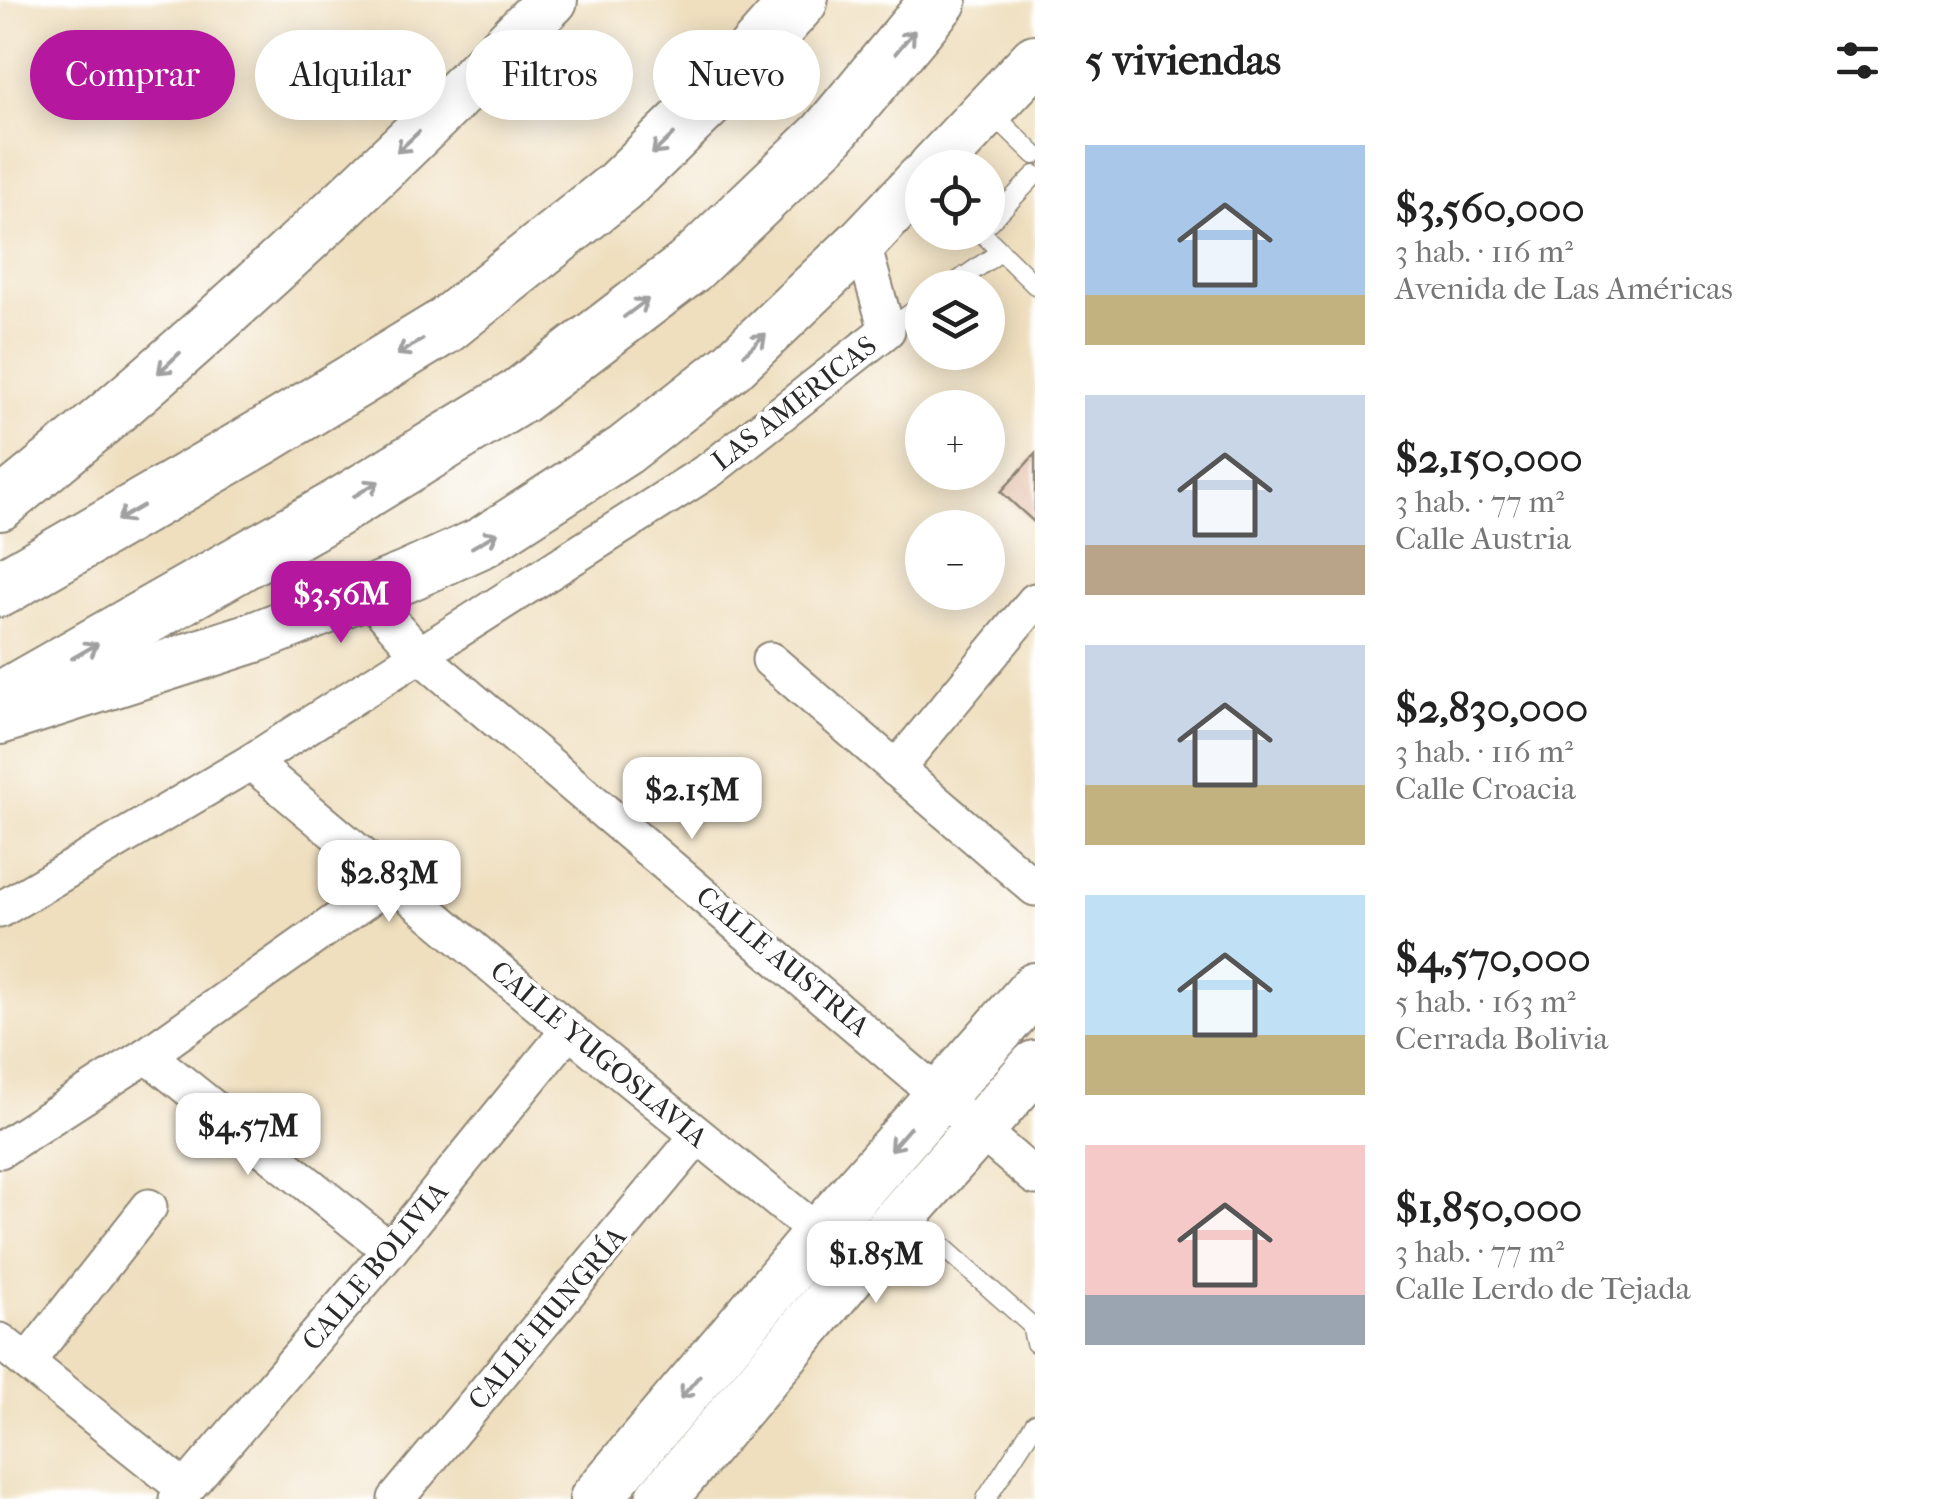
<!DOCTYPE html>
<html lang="es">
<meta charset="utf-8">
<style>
:root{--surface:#fff;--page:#f2f2f2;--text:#222;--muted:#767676;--accent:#b5179e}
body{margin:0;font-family:"IM FELL French Canon",serif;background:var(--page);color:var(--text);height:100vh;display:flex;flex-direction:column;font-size:38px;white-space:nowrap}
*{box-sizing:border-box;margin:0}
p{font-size:32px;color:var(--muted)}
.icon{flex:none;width:55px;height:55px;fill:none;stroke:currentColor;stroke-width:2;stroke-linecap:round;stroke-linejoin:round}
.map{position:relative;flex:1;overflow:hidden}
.drawer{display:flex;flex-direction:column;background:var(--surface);width:900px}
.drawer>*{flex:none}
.guide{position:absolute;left:30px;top:30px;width:855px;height:90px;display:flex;gap:20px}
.tools{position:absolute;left:905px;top:150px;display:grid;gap:20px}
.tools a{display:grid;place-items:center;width:100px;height:100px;border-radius:50%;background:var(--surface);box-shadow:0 5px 25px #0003;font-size:50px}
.price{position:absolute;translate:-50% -85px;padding:0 22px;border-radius:20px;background:#fff;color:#222;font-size:32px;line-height:65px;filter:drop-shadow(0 2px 5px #0008)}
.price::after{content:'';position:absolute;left:50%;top:60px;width:30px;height:22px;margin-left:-15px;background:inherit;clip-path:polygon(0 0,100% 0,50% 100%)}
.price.current{background:var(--accent);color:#fff}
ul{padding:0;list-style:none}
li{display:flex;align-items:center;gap:30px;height:250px;padding:0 50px}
li span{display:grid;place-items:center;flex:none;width:280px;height:200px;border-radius:0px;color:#555}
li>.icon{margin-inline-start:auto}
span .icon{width:120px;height:120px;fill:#fffc;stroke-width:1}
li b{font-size:42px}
h2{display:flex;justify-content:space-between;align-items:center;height:120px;padding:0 50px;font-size:42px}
.chip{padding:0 35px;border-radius:45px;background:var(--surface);box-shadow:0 5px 25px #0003;font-size:35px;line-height:90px}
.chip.current{background:var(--accent);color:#fff}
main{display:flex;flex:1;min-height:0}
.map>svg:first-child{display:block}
</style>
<main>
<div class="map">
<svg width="1035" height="1499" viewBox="0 0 1035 1499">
<rect width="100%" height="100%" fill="#fff"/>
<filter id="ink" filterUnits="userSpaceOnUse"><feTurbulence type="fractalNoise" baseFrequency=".01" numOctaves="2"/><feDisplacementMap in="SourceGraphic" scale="20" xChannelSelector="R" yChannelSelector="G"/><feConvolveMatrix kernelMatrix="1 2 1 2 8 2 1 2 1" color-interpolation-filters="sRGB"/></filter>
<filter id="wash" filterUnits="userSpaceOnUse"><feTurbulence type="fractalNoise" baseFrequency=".0048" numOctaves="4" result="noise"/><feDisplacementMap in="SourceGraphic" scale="40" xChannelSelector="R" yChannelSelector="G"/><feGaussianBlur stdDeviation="2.25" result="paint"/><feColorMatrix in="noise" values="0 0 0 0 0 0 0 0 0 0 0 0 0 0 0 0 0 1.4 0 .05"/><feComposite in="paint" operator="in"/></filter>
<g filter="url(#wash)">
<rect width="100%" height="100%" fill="#efdfbf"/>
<g id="blocks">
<path fill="#d9a98b" d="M1035 454V523L1001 492Z"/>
</g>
</g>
<g filter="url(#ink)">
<use href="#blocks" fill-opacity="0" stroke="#8d8575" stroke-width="2.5"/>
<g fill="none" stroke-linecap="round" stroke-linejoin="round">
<g stroke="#8d8575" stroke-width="21">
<g id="lane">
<path d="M989 110 1035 155"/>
<path d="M988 224 1035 175"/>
<path d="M981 232 1035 285"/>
<path d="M948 288 1000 252"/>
<path d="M887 330 922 305"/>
<path d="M907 1215 1031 1325 1035 1343"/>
<path d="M986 1499 1035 1423"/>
</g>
</g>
<g stroke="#8d8575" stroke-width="39">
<g id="street">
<path d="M366 593 421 656 1035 1177"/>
<path d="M770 660 1035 888"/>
<path d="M251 762 569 1030 834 1246"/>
<path d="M896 769 1035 601"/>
<path d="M0 910 251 762 711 469 887 330 862 242"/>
<path d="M147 1055 390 1250"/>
<path d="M0 1150 147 1055 393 881"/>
<path d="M0 1341 185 1489"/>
<path d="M27 1362 149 1207"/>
<path d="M177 1499 390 1250 569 1030"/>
<path d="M396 1499 698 1136"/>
</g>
</g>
<g stroke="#8d8575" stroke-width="54">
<g id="secondary">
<path d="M933 168 1035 60"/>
<path d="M0 505C194 349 377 177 552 0"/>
<path d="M0 719 258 636 406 577 483 542 625 450 732 366 862 242 922 179"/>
<path d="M595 1499 818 1235 1035 988"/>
<path d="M661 1499 859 1264 1035 1066"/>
</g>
</g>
<g stroke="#8d8575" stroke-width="59">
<g id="highway">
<path d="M0 589 264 436 445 326 619 187 733 76 800 0"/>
<path d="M0 700 332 511 520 396 689 267 825 137 939 0"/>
</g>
</g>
<use href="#lane" stroke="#fff" stroke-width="18"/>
<use href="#street" stroke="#fff" stroke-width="35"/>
<use href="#secondary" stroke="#fff" stroke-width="50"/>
<use href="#highway" stroke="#fff" stroke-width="55"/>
</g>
<defs><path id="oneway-shaft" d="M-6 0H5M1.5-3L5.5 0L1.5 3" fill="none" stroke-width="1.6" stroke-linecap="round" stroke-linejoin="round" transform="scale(2.5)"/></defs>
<g stroke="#a0a0a0">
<use href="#oneway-shaft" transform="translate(905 42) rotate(-50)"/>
<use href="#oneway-shaft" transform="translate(408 142) rotate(137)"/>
<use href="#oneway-shaft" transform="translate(663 144) rotate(136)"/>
<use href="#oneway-shaft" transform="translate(636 308) rotate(-37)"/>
<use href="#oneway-shaft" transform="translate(755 344) rotate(-44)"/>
<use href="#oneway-shaft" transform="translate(410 347) rotate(149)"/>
<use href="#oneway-shaft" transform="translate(169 363) rotate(137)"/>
<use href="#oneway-shaft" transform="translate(366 489) rotate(-31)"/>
<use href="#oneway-shaft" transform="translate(130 513) rotate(150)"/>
<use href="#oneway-shaft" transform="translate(485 540) rotate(-30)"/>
<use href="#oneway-shaft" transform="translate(85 651) rotate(-30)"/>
<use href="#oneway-shaft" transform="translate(900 1139) rotate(131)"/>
<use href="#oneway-shaft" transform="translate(690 1387) rotate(130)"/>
</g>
</g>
<g text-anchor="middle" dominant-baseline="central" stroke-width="8" stroke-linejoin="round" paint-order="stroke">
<g font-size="28" fill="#2b2b2b" stroke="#fff">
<text transform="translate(794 403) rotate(-38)">LAS AMERICAS</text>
<text transform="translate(783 961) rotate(40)">CALLE AUSTRIA</text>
<text transform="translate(599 1054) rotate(40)">CALLE YUGOSLAVIA</text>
<text transform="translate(375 1266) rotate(-50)">CALLE BOLIVIA</text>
<text transform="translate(547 1318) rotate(-50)">CALLE HUNGRÍA</text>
</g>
</g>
</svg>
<div class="tools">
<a><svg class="icon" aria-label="locate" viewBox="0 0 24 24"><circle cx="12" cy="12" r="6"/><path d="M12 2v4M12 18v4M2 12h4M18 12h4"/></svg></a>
<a><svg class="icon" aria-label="layers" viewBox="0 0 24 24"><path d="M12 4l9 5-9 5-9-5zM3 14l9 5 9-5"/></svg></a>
<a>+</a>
<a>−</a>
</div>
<b class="price current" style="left:341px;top:646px">$3.56M</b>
<b class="price" style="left:692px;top:842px">$2.15M</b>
<b class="price" style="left:389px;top:925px">$2.83M</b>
<b class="price" style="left:248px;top:1178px">$4.57M</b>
<b class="price" style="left:876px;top:1306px">$1.85M</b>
<div class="guide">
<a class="chip current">Comprar</a>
<a class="chip">Alquilar</a>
<a class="chip">Filtros</a>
<a class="chip">Nuevo</a>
</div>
</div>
<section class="drawer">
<h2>5 viviendas<svg class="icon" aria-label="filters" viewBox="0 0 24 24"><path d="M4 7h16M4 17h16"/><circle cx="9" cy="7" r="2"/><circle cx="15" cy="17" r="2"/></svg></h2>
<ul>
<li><span style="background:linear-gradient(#a9c7e8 75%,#c2b280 0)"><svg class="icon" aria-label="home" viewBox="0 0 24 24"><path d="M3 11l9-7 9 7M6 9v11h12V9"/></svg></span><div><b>$3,560,000</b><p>3 hab. · 116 m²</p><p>Avenida de Las Américas</p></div></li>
<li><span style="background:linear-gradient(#c9d6e8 75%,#b9a48a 0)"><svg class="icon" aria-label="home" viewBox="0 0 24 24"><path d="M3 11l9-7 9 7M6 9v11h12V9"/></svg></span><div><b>$2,150,000</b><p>3 hab. · 77 m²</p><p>Calle Austria</p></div></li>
<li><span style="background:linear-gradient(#c9d6e8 70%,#c2b280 0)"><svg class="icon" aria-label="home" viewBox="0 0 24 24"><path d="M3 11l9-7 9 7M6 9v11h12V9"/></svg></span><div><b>$2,830,000</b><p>3 hab. · 116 m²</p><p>Calle Croacia</p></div></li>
<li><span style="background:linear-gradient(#bfe0f5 70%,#c2b280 0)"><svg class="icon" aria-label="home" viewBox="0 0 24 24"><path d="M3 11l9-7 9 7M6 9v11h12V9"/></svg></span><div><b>$4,570,000</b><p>5 hab. · 163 m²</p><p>Cerrada Bolivia</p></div></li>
<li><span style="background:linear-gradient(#f6c9c9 75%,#9aa5b1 0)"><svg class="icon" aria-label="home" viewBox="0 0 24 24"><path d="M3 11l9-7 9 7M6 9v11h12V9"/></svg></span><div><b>$1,850,000</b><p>3 hab. · 77 m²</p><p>Calle Lerdo de Tejada</p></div></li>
</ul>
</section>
</main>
